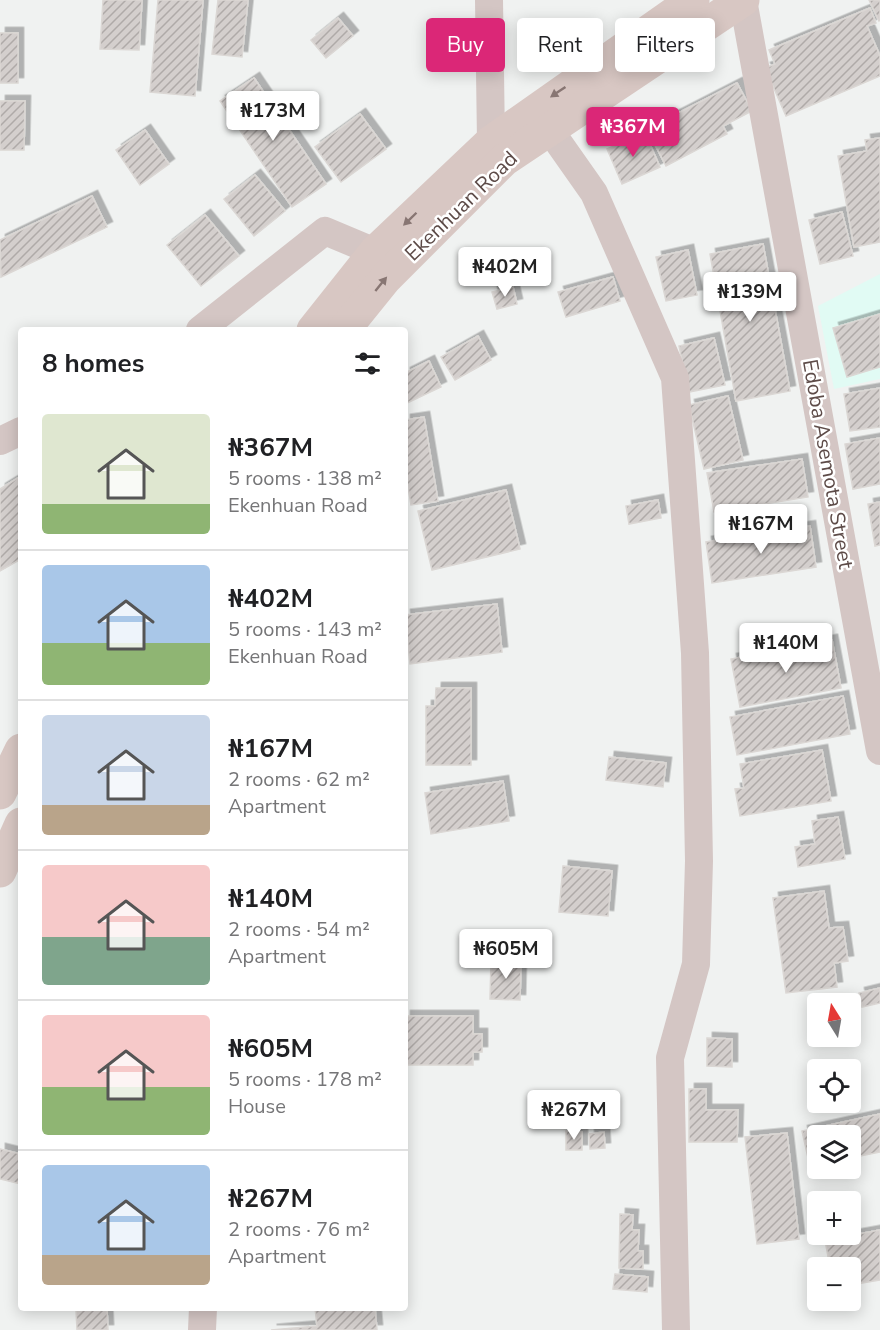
<!DOCTYPE html>
<meta charset="utf-8">
<style>
:root{--surface:#fff;--page:#f6f6f6;--text:#202124;--muted:#757577;--line:#e0e0e0;--accent:#db2777}
body{margin:0;font-family:"Nunito Sans",sans-serif;background:var(--page);color:var(--text);height:100vh;display:flex;flex-direction:column;font-size:22px;white-space:nowrap}
*{box-sizing:border-box;margin:0}
p{font-size:20px;color:var(--muted)}
.icon{flex:none;width:33px;height:33px;fill:none;stroke:currentColor;stroke-width:2;stroke-linecap:round;stroke-linejoin:round}
.map{position:relative;flex:1;overflow:hidden}
.details{position:absolute;left:18px;top:327px;width:390px;height:984px;display:flex;flex-direction:column;background:var(--surface);border-radius:6px;box-shadow:0 3px 15px #0003}
.details>*{flex:none}
.top-card{position:absolute;left:426px;top:18px;width:363px;height:54px;display:flex;gap:12px}
.needle{width:39px;rotate:349deg}
.buttons{position:absolute;left:807px;top:993px;display:grid;gap:12px}
.buttons a{display:grid;place-items:center;width:54px;height:54px;border-radius:6px;background:var(--surface);box-shadow:0 3px 15px #0003;font-size:30px}
.price{position:absolute;translate:-50% -51px;padding:0 14px;border-radius:6px;background:#fff;color:#222;font-size:20px;line-height:39px;filter:drop-shadow(0 2px 3px #0008)}
.price::after{content:'';position:absolute;left:50%;top:36px;width:18px;height:14px;margin-left:-9px;background:inherit;clip-path:polygon(0 0,100% 0,50% 100%)}
.price.current{background:var(--accent);color:#fff}
ul{padding:0;list-style:none}
li{display:flex;align-items:center;gap:18px;height:150px;padding:0 24px}
li+li{border-top:2px solid var(--line)}
li span{display:grid;place-items:center;flex:none;width:168px;height:120px;border-radius:6px;color:#555}
li>.icon{margin-inline-start:auto}
span .icon{width:72px;height:72px;fill:#fffc;stroke-width:1}
li b{font-size:26px}
h2{display:flex;justify-content:space-between;align-items:center;height:72px;padding:0 24px;font-size:26px}
.tag{padding:0 21px;border-radius:6px;background:var(--surface);box-shadow:0 3px 15px #0003;font-size:21px;line-height:54px}
.tag.current{background:var(--accent);color:#fff}
.map>svg:first-child{display:block}
</style>
<div class="map">
<svg width="880" height="1330" viewBox="0 0 880 1330">
<defs>
<pattern id="building-hatch" width="6" height="6" patternUnits="userSpaceOnUse" patternTransform="scale(1.5)"><rect width="6" height="6" fill="#d4cfcd"/><path d="M-1 1l2-2M0 6l6-6M5 7l2-2" fill="none" stroke="#afaaa8"/></pattern>
<filter id="shadow"><feDropShadow dx="5.5" dy="-5.5" stdDeviation="0" flood-color="#0004"/></filter>
</defs>
<rect width="100%" height="100%" fill="#f0f2f1"/>
<path fill="#e1fbf4" d="M880 274V379L834 389 818 306Z"/>
<g fill="url(#building-hatch)" stroke="#dbd7d4" stroke-width="1.5" filter="url(#shadow)">
<path d="M103 0H142L139 50 100 49Z"/>
<path d="M158 0H203L195 96 150 92Z"/>
<path d="M218 0H248L242 57 212 54Z"/>
<path d="M869 0H880V20L879 21Z"/>
<path d="M870 8 876 23 867 26 880 56V76L786 116 765 68 775 64 769 50Z"/>
<path d="M338 18 353 36 326 58 311 40Z"/>
<rect x="0" y="33" width="18" height="50"/>
<path d="M254 78 326 184 292 207 220 101Z"/>
<path d="M737 83 752 111 723 126 727 134 666 166 647 129Z"/>
<path d="M0 101H25L24 150H0Z"/>
<path d="M360 114 386 149 341 182 315 147Z"/>
<path d="M145 130 169 164 140 185 116 150Z"/>
<path d="M645 133 660 167 622 184 607 149Z"/>
<path d="M880 138V242L854 247 838 156 867 151 865 140Z"/>
<path d="M255 175 285 211 254 236 224 199Z"/>
<path d="M92 196 107 227 1 277 0 240Z"/>
<path d="M842 212 853 256 820 264 809 220Z"/>
<path d="M205 215 239 256 201 286 167 245Z"/>
<path d="M763 244 790 391 736 401 710 254Z"/>
<path d="M688 250 697 295 666 301 656 257Z"/>
<path d="M613 277 620 301 566 317 558 292Z"/>
<path d="M513 287 517 304 497 309 492 292Z"/>
<path d="M880 314V367L847 377 833 328Z"/>
<path d="M478 336 491 360 455 380 441 357Z"/>
<path d="M714 338 725 385 689 392 679 346Z"/>
<path d="M429 361 441 387 405 404V373Z"/>
<path d="M880 388V427L850 431 844 394Z"/>
<path d="M728 396 743 460 704 469 689 405Z"/>
<path d="M424 417 438 501 411 505 405 469V420Z"/>
<path d="M880 438V484L853 489 845 444Z"/>
<path d="M802 459 808 497 714 512 707 473Z"/>
<path d="M21 476V559L0 571V489Z"/>
<path d="M506 490 520 549 432 570 418 511Z"/>
<path d="M658 500 661 518 629 524 626 506Z"/>
<path d="M880 502V545L875 546 868 504Z"/>
<path d="M810 526 816 567 712 583 706 542Z"/>
<path d="M497 604 502 652 410 664 405 615Z"/>
<path d="M832 640 841 688 740 707 731 659Z"/>
<path d="M436 688H471V765H426V706H435Z"/>
<path d="M843 696 850 734 737 755 730 717Z"/>
<path d="M822 750 831 801 740 816 735 789 744 788 740 764Z"/>
<path d="M609 757 666 763 663 787 606 780Z"/>
<path d="M503 781 509 821 431 834 425 793Z"/>
<path d="M838 817 845 859 798 867 795 847 815 844 812 821Z"/>
<path d="M563 866 612 871 608 916 559 912Z"/>
<path d="M824 891 829 928 843 927 848 961 834 963 837 987 786 993 773 898Z"/>
<path d="M491 960 521 961 520 1000 490 999Z"/>
<path d="M880 988V1003L862 1007 859 993Z"/>
<path d="M405 1016H473V1034H482V1052H473V1065H405Z"/>
<path d="M707 1038 732 1039V1067L707 1066Z"/>
<path d="M689 1089H706V1110H738L737 1142H689Z"/>
<path d="M880 1114V1152L850 1158V1136H818V1166L810 1167 802 1131Z"/>
<path d="M566 1131 582 1132V1150H566Z"/>
<path d="M604 1132 605 1148 590 1149 589 1134Z"/>
<path d="M787 1133 799 1239 757 1244 745 1137Z"/>
<path d="M0 1149 21 1154V1184L0 1179Z"/>
<path d="M620 1214 633 1215 632 1230H639L638 1251H643V1269L619 1268Z"/>
<path d="M880 1230V1280L850 1285V1268H830L825 1240Z"/>
<path d="M615 1274 648 1277 647 1292 613 1289Z"/>
<path d="M315 1308H375L377 1330H271L317 1326Z"/>
<path d="M107 1309 108 1330H77L76 1310Z"/>
</g>
<g fill="none" stroke-linecap="round" stroke-linejoin="round">
<g stroke="#d4c6c4" stroke-width="28">
<path d="M489 0 491 142"/>
<path d="M743 0 880 751"/>
<path d="M549 129 594 193 675 378 695 653 699 861 696 964 670 1058 676 1330"/>
<path d="M200 330 325 231 375 252"/>
<path d="M0 441 21 431"/>
<path d="M202 1330 203 1308"/>
</g>
<g stroke="#d8c7c3" stroke-width="33">
<path d="M313 330 375 252 491 142 693 0"/>
<path d="M344 330 386 278 504 160 743 0"/>
<path d="M0 793 21 750"/>
<path d="M0 871 21 824"/>
</g>
</g>
<defs><path id="oneway-solid" d="M-6-.8H1V-3.2L6.5 0L1 3.2V.8H-6Z" transform="scale(1.5)"/></defs>
<g fill="#887673">
<use href="#oneway-solid" transform="translate(558 92) rotate(146)"/>
<use href="#oneway-solid" transform="translate(410 219) rotate(136)"/>
<use href="#oneway-solid" transform="translate(381 284) rotate(-51)"/>
</g>
<g text-anchor="middle" dominant-baseline="central" stroke-width="5" stroke-linejoin="round" paint-order="stroke">
<g font-size="21" fill="#5d4b48" stroke="#fff">
<text transform="translate(461 206) rotate(-44)">Ekenhuan Road</text>
<text transform="translate(828 464) rotate(80)">Edoba Asemota Street</text>
</g>
</g>
</svg>
<div class="buttons">
<a><svg class="needle" viewBox="-14 -14 28 28"><path d="M0-13l5 13h-10z" fill="#e53935"/><path d="M0 13l5-13h-10z" fill="#757577"/></svg></a>
<a><svg class="icon" aria-label="locate" viewBox="0 0 24 24"><circle cx="12" cy="12" r="6"/><path d="M12 2v4M12 18v4M2 12h4M18 12h4"/></svg></a>
<a><svg class="icon" aria-label="layers" viewBox="0 0 24 24"><path d="M12 4l9 5-9 5-9-5zM3 14l9 5 9-5"/></svg></a>
<a>+</a>
<a>−</a>
</div>
<b class="price" style="left:273px;top:142px">₦173M</b>
<b class="price current" style="left:633px;top:158px">₦367M</b>
<b class="price" style="left:505px;top:298px">₦402M</b>
<b class="price" style="left:750px;top:323px">₦139M</b>
<b class="price" style="left:761px;top:555px">₦167M</b>
<b class="price" style="left:786px;top:674px">₦140M</b>
<b class="price" style="left:506px;top:980px">₦605M</b>
<b class="price" style="left:574px;top:1141px">₦267M</b>
<div class="top-card">
<a class="tag current">Buy</a>
<a class="tag">Rent</a>
<a class="tag">Filters</a>
</div>
<section class="details">
<h2>8 homes<svg class="icon" aria-label="filters" viewBox="0 0 24 24"><path d="M4 7h16M4 17h16"/><circle cx="9" cy="7" r="2"/><circle cx="15" cy="17" r="2"/></svg></h2>
<ul>
<li><span style="background:linear-gradient(#dfe7d0 75%,#8fb573 0)"><svg class="icon" aria-label="home" viewBox="0 0 24 24"><path d="M3 11l9-7 9 7M6 9v11h12V9"/></svg></span><div><b>₦367M</b><p>5 rooms · 138 m²</p><p>Ekenhuan Road</p></div></li>
<li><span style="background:linear-gradient(#a9c7e8 65%,#8fb573 0)"><svg class="icon" aria-label="home" viewBox="0 0 24 24"><path d="M3 11l9-7 9 7M6 9v11h12V9"/></svg></span><div><b>₦402M</b><p>5 rooms · 143 m²</p><p>Ekenhuan Road</p></div></li>
<li><span style="background:linear-gradient(#c9d6e8 75%,#b9a48a 0)"><svg class="icon" aria-label="home" viewBox="0 0 24 24"><path d="M3 11l9-7 9 7M6 9v11h12V9"/></svg></span><div><b>₦167M</b><p>2 rooms · 62 m²</p><p>Apartment</p></div></li>
<li><span style="background:linear-gradient(#f6c9c9 60%,#7fa58c 0)"><svg class="icon" aria-label="home" viewBox="0 0 24 24"><path d="M3 11l9-7 9 7M6 9v11h12V9"/></svg></span><div><b>₦140M</b><p>2 rooms · 54 m²</p><p>Apartment</p></div></li>
<li><span style="background:linear-gradient(#f6c9c9 60%,#8fb573 0)"><svg class="icon" aria-label="home" viewBox="0 0 24 24"><path d="M3 11l9-7 9 7M6 9v11h12V9"/></svg></span><div><b>₦605M</b><p>5 rooms · 178 m²</p><p>House</p></div></li>
<li><span style="background:linear-gradient(#a9c7e8 75%,#b9a48a 0)"><svg class="icon" aria-label="home" viewBox="0 0 24 24"><path d="M3 11l9-7 9 7M6 9v11h12V9"/></svg></span><div><b>₦267M</b><p>2 rooms · 76 m²</p><p>Apartment</p></div></li>
</ul>
</section>
</div>
